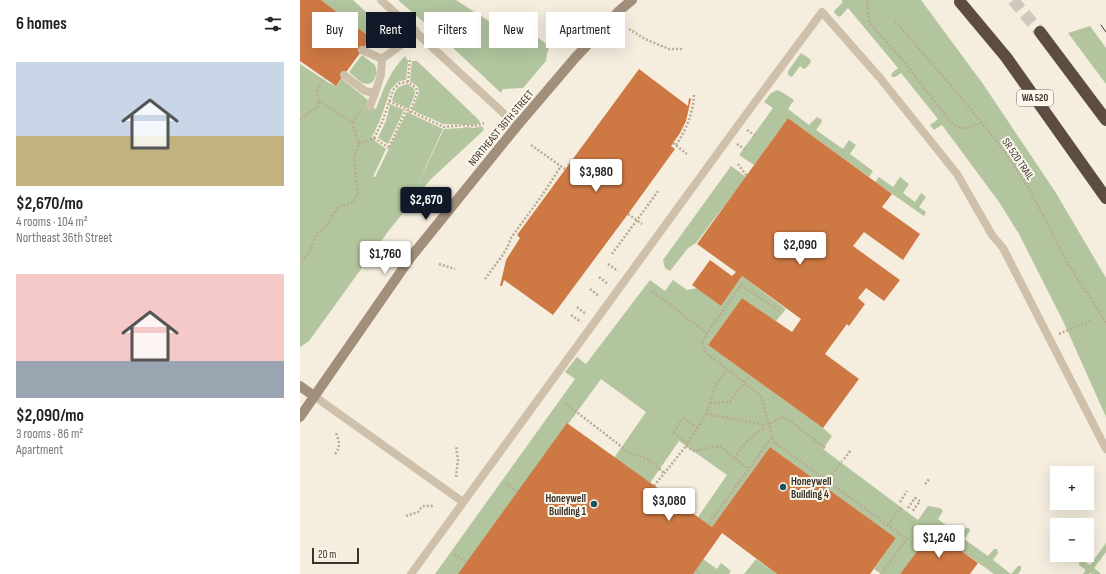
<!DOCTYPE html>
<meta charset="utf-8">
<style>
:root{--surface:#fff;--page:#f2f2f2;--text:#222;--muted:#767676;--accent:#111827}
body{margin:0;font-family:"Sofia Sans Condensed",sans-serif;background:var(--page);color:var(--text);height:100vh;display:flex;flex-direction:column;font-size:15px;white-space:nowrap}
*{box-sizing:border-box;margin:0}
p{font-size:13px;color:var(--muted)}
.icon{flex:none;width:22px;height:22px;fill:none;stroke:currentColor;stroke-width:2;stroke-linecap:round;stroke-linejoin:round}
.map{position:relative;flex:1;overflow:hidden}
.sheet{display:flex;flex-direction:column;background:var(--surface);width:300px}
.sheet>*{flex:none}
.banner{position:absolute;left:12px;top:12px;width:380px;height:36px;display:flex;gap:8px}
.fabs{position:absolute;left:750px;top:466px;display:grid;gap:8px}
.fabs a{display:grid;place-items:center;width:44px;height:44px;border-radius:0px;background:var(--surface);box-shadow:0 4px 16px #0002;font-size:20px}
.scale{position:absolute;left:12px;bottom:10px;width:47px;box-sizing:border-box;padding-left:4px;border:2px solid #3b322a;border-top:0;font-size:11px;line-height:14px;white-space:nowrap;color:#3b322a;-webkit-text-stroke:3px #fbf7ed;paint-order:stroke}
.price{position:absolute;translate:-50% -34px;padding:0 9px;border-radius:4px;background:#fff;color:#222;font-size:13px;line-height:26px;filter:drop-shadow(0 1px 2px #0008)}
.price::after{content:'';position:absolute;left:50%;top:24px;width:12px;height:9px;margin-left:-6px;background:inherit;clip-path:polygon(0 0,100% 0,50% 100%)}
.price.on{background:var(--accent);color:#fff}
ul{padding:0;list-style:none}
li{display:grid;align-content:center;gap:8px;height:212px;padding:0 16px}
li span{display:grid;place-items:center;height:124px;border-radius:0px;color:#555}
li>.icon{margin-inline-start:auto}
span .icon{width:72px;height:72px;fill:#fffc;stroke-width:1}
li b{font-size:17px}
h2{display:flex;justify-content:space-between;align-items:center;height:48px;padding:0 16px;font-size:17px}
.tag{padding:0 14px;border-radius:0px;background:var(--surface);box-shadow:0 4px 16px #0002;font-size:14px;line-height:36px}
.tag.on{background:var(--accent);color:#fff}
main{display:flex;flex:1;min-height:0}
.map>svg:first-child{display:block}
</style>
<main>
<section class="sheet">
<h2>6 homes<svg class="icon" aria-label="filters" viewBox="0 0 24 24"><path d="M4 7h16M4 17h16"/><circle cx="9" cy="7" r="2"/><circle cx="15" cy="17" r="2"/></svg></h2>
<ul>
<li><span style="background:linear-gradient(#c9d6e8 60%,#c2b280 0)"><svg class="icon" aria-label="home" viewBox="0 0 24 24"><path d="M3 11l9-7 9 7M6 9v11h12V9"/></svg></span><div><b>$2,670/mo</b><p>4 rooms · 104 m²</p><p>Northeast 36th Street</p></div></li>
<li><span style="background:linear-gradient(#f6c9c9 70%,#9aa5b1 0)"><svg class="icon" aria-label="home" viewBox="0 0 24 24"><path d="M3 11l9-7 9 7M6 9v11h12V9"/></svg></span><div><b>$2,090/mo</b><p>3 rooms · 86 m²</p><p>Apartment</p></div></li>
</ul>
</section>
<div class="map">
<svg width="806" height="574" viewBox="0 0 806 574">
<rect width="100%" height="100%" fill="#f5eedf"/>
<g fill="#b2c59e">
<path d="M21 0H53L80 25 71 38Z"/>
<path d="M98 0H156L226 45 234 35 244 42 249 48 247 54 246 61 223 88 203 89 201 93 150 45Z"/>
<path d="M541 0H565L567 2 569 0H621L683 84 756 193 806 278V417L764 323 719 234 699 202 642 125 634 130 630 125 638 119 601 73 595 77H592L591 76 592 73 598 68 548 8 540 17 536 15 534 11 543 2Z"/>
<path d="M790 26 806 48V84L768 33Z"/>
<path d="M501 53 510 59 511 62 506 68 504 69 500 66 492 77 488 75V71Z"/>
<path d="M62 55 75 65 77 73 73 82 68 84 62 83 49 72Z"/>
<path d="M105 56 108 61 106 80 99 81 91 89 80 120 72 137 75 141 86 149 73 177H75L107 112 143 129 114 192 144 129 162 128 166 127 175 128 182 126 184 130 131 179 90 229 9 341 0 347V64L29 83 36 86 42 79 68 100 66 105 76 109C83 89 90 71 105 56Z"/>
<path d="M112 61H117L179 120 180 123 175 125 143 124 112 110 119 93 118 87 110 81Z"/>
<path d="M108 84 114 89 115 93 109 109 92 101C95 91 96 86 108 84Z"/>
<path d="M477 90 480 91 494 100 488 109 509 125 517 117 522 120 521 123 516 130 543 149 549 140 556 145 550 154 573 171 569 177 488 118 454 165 439 155 473 108 464 102 471 93Z"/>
<path d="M90 104 104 110 88 144 78 138 86 121Z"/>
<path d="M431 166 446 177 396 243 388 248 370 271 365 268 363 260Z"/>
<path d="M579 177 593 187 600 177 609 184 603 193 615 202 621 193 626 197 619 207 626 212 624 216 575 182Z"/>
<path d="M442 276 486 309 476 321 442 298 408 345 523 428 532 436 523 449 618 520 628 506 640 508 643 511 638 519 659 535 666 528H669L670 531 664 539 688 556 694 549H697L698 553 693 560 711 574 718 566H721V570L718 574H694L633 530 600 574H581L574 569 596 538 470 447 412 527 398 517 427 475 379 441 350 483 314 458 346 412 301 379 159 574H135L275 379 265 372 277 357 286 364 350 280 365 291 373 280 387 290 397 288 421 306Z"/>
<path d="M806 543V552L794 568 801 574H792L790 573 789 574H783L786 570 779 565V562L782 560 790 565Z"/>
<path d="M403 559 417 569 421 563 431 571 429 574H393Z"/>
<path d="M456 559 477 574H444Z"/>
</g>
<g fill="#ce7944">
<path d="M0 0H21L71 38 36 86 0 61Z"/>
<path d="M339 69 388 106 389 98 391 99 386 121 380 133 371 146 375 149 328 214 253 315 204 280 202 286H200L206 260 220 238 217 235Z"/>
<path d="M488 118 592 194 582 207 620 234 603 260 564 232 553 246 600 280 584 301 566 288 558 298 565 304 549 326 547 324 525 354 559 379 523 428 408 345 442 298 492 332 501 319 442 276 421 306 392 285 410 260 432 276 436 272 397 244Z"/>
<path d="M267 423 412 527 470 447 596 538 570 574H477L422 533 393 574H158Z"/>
<path d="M633 530 678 563 670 574H600Z"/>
</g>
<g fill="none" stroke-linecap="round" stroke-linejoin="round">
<path stroke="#d0c8bb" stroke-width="12" stroke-dasharray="12 6" stroke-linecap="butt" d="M713 0 740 32"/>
<g stroke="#baaa94" stroke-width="2.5" stroke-dasharray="2 2" stroke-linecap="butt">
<path d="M567 0 569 22 605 63 650 121C662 133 668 127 682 123"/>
<path d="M595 21 649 83 707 154 730 190 769 266 806 322"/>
<path d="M329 29 345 39 369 49H383"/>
<path d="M108 82 110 58"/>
<path d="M89 101 144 127 165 125 175 126 184 123"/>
<path d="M0 119 17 107 19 101 17 90 19 85 25 78"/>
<path d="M52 122 61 111"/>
<path d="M447 130 456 136"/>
<path d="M74 138 89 148"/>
<path d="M373 143 387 154"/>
<path d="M59 144 74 138 83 120 93 90 100 83 108 82 116 88 117 93 110 113"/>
<path d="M437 144 446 150"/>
<path d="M231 145 265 169"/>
<path d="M376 145C386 130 393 114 394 95"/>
<path d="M89 147 106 110"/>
<path d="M438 164 447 176"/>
<path d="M328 214 342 224"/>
<path d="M312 254 359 190"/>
<path d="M139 264 155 269"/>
<path d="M308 264 318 271"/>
<path d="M0 265 3 259 10 251 16 234 27 226 37 208 53 202 58 194 54 157 59 144 52 122 19 101"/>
<path d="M299 277 308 284"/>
<path d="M185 279 202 256 207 248 211 238 243 194 261 166"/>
<path d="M290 289 299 296"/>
<path d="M352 291 407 333"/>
<path d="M277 307 286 314"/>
<path d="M479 311 441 285 407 333 402 343 406 353 427 369 461 396 474 442 607 539 581 574"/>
<path d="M271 315 281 322"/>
<path d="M759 334 792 320"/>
<path d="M265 403 331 454 347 458 364 473"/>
<path d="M410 403 430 402 448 377"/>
<path d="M406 414 461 424 463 426"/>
<path d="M388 443 373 433 383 418 398 428"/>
<path d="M386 446 394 451 420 446 448 469"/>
<path d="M35 454C41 447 39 441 36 433"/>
<path d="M434 458 445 443 462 429 463 426 484 417 525 448"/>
<path d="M544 459 551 450"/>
<path d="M156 477 158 460 156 446"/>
<path d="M527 481 542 461"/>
<path d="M206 483 218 492"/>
<path d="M625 484 630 478"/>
<path d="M354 486 386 446 398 428 406 414 416 385 427 369"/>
<path d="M600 502 607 491"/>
<path d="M608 508 615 498 620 501 612 512"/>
<path d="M106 516 118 512 121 508 124 506H133"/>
<path d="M409 523 472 437"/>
<path d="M588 525 602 506"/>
<path d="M154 554 166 562"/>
<path d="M396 570 400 574"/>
</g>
<g stroke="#cec0aa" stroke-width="8">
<path d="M81 0 200 110 217 126"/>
<path d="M62 50 82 59 102 44 115 30"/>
<path d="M44 75 65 91 75 93 81 75 82 59"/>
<path d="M70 106 75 93"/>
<path d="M14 396 163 502"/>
<path d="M111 574 444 117 522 12 580 78 657 174 692 235 703 248 806 449"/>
</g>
<g stroke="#a28f7b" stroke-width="10">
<path d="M0 386 14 396"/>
<path d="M0 417 111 257 217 126 275 58 319 11 332 0"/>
</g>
<g stroke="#5d4d40" stroke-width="12">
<path d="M660 2 706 57 806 198"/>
<path d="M740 32 806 120"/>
</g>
<path stroke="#3b322a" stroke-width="1" d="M801 25 806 32"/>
</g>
<g fill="#1c5260" stroke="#fbf7ed" stroke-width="1.5">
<circle cx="483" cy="487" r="4"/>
<circle cx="294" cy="504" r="4"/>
</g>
<g text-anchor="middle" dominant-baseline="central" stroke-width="4" stroke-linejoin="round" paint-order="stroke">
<rect fill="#fbf7ed" stroke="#756d64" stroke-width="1" x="717" y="90" width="36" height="16" rx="3"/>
<g font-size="10" font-weight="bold" fill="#3b322a">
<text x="735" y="98">WA 520</text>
</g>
<g font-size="11" fill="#3b322a" stroke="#fbf7ed">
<text transform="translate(201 128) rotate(-50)">NORTHEAST 36TH STREET</text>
<text transform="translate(718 159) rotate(56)">SR 520 TRAIL</text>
</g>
<g font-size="11" font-weight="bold" fill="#3b322a" stroke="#fbf7ed" text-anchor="start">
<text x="491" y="481">Honeywell<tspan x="491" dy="13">Building 4</tspan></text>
<text x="286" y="498" text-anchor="end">Honeywell<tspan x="286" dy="13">Building 1</tspan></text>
</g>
</g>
</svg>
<div class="fabs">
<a>+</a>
<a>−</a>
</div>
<div class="scale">20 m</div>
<b class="price" style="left:296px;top:193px">$3,980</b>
<b class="price on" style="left:126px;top:221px">$2,670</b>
<b class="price" style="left:500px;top:266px">$2,090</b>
<b class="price" style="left:85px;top:275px">$1,760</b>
<b class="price" style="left:369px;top:522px">$3,080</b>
<b class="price" style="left:639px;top:559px">$1,240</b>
<div class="banner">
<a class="tag">Buy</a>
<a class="tag on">Rent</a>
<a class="tag">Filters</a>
<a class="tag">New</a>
<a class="tag">Apartment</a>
</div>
</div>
</main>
